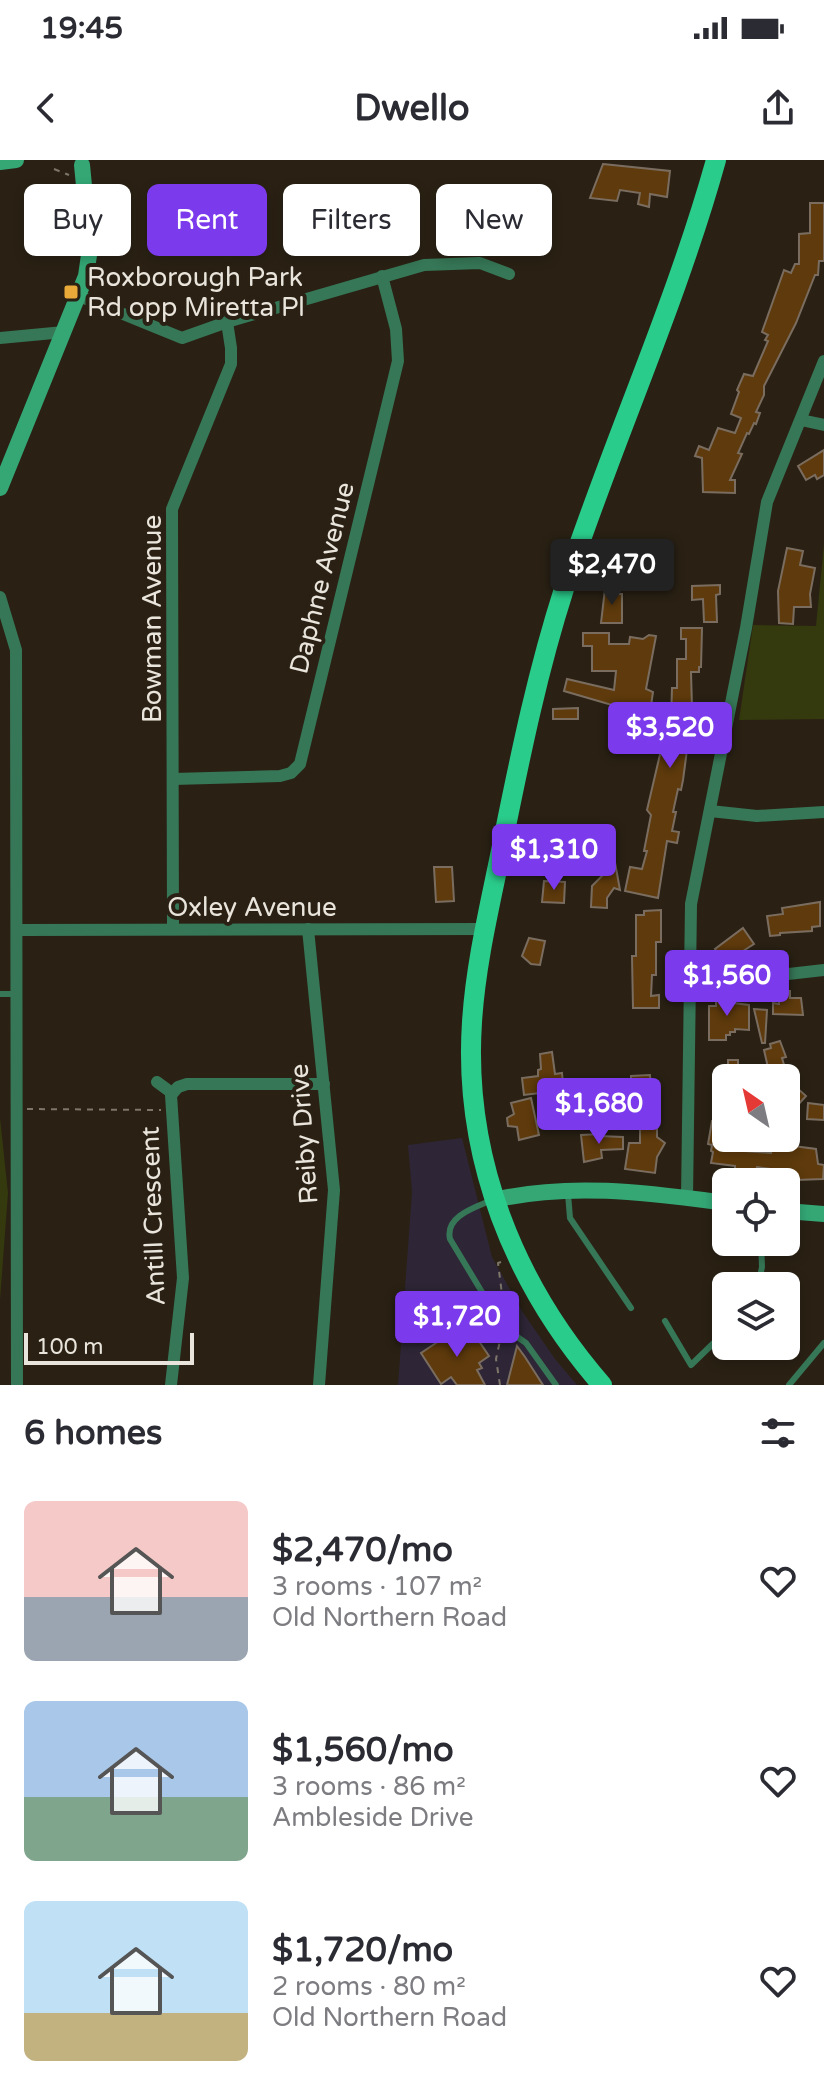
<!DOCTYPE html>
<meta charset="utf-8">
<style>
:root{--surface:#fff;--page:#f7f7f7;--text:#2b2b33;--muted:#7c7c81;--accent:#7c3aed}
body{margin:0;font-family:"Varela Round",sans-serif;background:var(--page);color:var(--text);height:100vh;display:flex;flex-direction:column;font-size:30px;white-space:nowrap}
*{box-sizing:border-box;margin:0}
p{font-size:26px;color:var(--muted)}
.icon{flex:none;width:44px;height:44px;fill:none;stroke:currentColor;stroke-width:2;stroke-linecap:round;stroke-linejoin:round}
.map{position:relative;height:1225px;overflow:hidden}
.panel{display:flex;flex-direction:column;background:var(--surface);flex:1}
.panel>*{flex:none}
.hud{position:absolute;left:24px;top:24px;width:776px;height:72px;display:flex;gap:16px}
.needle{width:52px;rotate:326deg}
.fabs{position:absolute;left:712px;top:904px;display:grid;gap:16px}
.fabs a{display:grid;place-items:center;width:88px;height:88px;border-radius:12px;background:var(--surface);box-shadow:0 4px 12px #0003;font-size:40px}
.scale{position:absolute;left:24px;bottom:20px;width:170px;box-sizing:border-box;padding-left:8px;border:4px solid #eae5dc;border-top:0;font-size:22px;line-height:28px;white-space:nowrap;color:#eae5dc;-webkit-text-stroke:6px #2a2114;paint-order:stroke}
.price{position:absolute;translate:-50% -68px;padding:0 18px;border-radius:8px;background:var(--accent);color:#fff;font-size:26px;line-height:52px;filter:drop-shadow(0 2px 4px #0008)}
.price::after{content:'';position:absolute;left:50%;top:48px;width:24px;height:18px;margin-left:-12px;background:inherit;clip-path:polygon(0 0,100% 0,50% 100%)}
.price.selected{background:#222;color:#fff}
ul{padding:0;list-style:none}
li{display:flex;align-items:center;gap:24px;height:200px;padding:0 24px}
li span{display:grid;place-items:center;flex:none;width:224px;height:160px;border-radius:12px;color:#555}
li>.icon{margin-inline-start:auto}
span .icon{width:96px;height:96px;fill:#fffc;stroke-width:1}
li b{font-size:34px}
h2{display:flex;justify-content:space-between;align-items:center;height:96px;padding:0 24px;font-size:34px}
.chip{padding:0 28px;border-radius:12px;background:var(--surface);box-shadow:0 4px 12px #0003;font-size:28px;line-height:72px}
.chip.selected{background:var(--accent);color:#fff}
.status{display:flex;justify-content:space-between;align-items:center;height:56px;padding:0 40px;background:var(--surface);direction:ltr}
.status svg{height:22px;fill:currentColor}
header{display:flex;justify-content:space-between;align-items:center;height:104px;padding:0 24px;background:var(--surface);font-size:36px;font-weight:700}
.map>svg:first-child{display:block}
</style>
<div class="status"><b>19:45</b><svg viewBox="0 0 49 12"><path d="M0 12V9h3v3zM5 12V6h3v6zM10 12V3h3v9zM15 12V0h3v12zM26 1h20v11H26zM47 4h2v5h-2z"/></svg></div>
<header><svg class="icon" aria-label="back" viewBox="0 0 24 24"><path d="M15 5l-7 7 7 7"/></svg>Dwello<svg class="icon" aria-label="share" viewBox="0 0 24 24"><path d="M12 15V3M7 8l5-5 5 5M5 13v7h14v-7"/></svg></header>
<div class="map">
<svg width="824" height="1225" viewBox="0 0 824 1225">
<rect width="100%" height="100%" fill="#2a2114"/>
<path fill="#2e2636" d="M462 978 492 1097 522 1151 555 1199 577 1225H398L412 1032 408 985Z"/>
<g fill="#34390e">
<path d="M824 384V559L739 560 753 465 816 466Z"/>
<path d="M0 958 8 1033 0 1140Z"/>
</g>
<g fill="#5e3a0c" stroke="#7a6d5f" stroke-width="2">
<path d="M603 4 670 11 667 37 650 34 649 47 638 44 640 33 620 30 617 41 590 38Z"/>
<path d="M810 43H824V101H819L818 115H815L796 163 764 226V235L756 252 760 253 756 264 754 263 749 274 747 273 738 293 742 294 730 320H735V333L703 332 702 298 695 296 699 286 709 290 718 268 735 273 741 258 731 254 739 232 737 230 744 214 753 216 768 181 765 180 768 175 762 172 784 110 791 113 795 104H799V74L810 73Z"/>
<path d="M824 290V315L817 319 815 315 806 320 798 306Z"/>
<path d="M787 388 803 391 800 405 815 408 810 434 811 447H794L793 464 779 463 778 431Z"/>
<path d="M720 425V434L716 435 717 462H704L703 439 692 440V426Z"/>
<path d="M605 429H615V434H622V463H601Z"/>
<path d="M681 468H702L701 507H699V512H691L692 548H699L700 557H696L697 580H692L693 590H687L683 620 681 630 678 629 673 652H676L672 671 679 672 677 683 667 681 658 738 625 731 630 707 642 709 647 691H644L651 655 647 650 661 590H657V561L671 560 672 528H677V499H686V479H681Z"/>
<path d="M583 473H609V484H629L630 477 643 479 649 475 656 476 646 529 653 532 649 559H621L619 547 564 531 567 519 614 530 616 511H592V486H583Z"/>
<path d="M578 548V559H553V549Z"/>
<path d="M552 671 570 672 569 678 576 679 575 699 552 697Z"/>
<path d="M614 697 620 730 614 728 607 738V748L591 747 592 726 605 713 602 699Z"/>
<path d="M434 707H452L454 741 436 742Z"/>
<path d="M544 721 565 722 564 743 542 742Z"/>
<path d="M820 742V766L812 767V771L780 773V775L770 776 767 756 783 754 782 748Z"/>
<path d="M661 750V782H656V815H652L651 836 659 835V848H633L632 796H636V755H644V751Z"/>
<path d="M743 768 754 784 729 800 727 797 723 800 715 789Z"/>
<path d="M529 778 545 781 540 805 531 804 522 796Z"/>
<path d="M779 831H790V838H801L803 855 773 854V843L779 844Z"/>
<path d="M716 835H734V843L749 845V870L735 869V872H730V875H726V880H709V846H716Z"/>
<path d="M754 849 767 850 765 883H762Z"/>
<path d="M780 881 786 897 782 898 785 908 769 912 764 890 771 888 770 884Z"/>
<path d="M552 892 555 914 562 913 563 924 556 925V931L524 935 522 918 538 916V910L541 909 540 894Z"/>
<path d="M728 900H738V906H749V918H728Z"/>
<path d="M650 915 652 950H657V977L665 983 657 997 655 1013 625 1009 629 983H640V963H626V950H630L631 916Z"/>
<path d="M786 918 806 936 796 947 786 938Z"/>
<path d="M531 938 539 975 519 980 517 967 508 966 507 958 514 954 511 943Z"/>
<path d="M808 943 824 945V960L807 959Z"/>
<path d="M712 961 724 962 722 977 731 979V990L771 993 772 988 778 989 779 984 816 989 818 1004 824 1005 823 1019 796 1020 778 1016V1010L757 1007 756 1011 735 1009V1006L711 1003 713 992 711 991 712 985 708 984Z"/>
<path d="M600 974V976L623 977V989L601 990 602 998 584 1002 581 975Z"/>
<path d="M470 1168 489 1196 479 1203 482 1208 477 1210 485 1225H457L451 1217 441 1224 421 1193 448 1175 458 1176Z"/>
<path d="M517 1186 525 1197 543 1225H507Z"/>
</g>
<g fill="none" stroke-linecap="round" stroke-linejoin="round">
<g stroke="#7e766b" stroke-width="2" stroke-dasharray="6 6" stroke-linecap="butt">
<path d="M54 9 69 15"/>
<path d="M27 949 161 950"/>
<path d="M501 1102 498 1103 504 1150"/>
<path d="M500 1225 496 1199 501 1176"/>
</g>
<g stroke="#367757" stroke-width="6">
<path d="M0 834H16"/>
<path d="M568 1034 570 1058 631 1148"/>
<path d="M490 1041C473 1048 445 1057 450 1079L503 1167 526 1183 556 1225"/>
<path d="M758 1126 762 1107 761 1082"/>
<path d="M428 1154 429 1169 484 1136"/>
<path d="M665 1161 691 1205 726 1171"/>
<path d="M789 1225 824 1183"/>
</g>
<g stroke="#367757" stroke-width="12">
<path d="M79 136 182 178 227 162 424 105 480 103 509 114"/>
<path d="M0 178 64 172"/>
<path d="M801 260 824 265"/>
<path d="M0 437 16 490 17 1225"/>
<path d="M173 619 280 616 291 613 300 604 398 201 396 169 382 116"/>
<path d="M710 651 757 656 824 652"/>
<path d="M173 769 172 349 231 204V188L227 162"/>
<path d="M308 769 334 1030 319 1225"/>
<path d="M18 770 485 769"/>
<path d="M690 825 824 810"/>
<path d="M157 922 172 933"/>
<path d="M687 1038 691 744 746 468 767 342 824 201"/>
<path d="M171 1225 183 1118 171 935 178 927 187 924H324"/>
</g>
<g stroke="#34a775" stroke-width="16">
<path d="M0 2 16 0"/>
<path d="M0 328 86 116 90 88 82 5"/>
<path d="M494 1040C571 1022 649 1033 726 1043"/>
<path d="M786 1051 824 1054"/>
</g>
<path stroke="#2acc8b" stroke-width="20" d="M602 1225C514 1124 463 997 472 862 476 799 492 737 504 676 521 592 538 510 564 429 611 285 675 147 716 0"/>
</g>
<rect fill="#eaaa39" stroke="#2a2114" stroke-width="3" x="63" y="124" width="16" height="16" rx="4"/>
<g text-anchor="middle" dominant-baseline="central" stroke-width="8" stroke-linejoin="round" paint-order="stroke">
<g font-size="26" fill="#eae5dc" stroke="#2a2114" text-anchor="start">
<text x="87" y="117">Roxborough Park<tspan x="87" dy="30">Rd opp Miretta Pl</tspan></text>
</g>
<g font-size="26" fill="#eae5dc" stroke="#2a2114">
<text transform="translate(322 418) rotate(-76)">Daphne Avenue</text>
<text transform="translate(152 459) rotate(-90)">Bowman Avenue</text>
<text x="252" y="747">Oxley Avenue</text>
<text transform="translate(304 974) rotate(-94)">Reiby Drive</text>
<text transform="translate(153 1056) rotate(-92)">Antill Crescent</text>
</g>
</g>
</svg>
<div class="fabs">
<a><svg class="needle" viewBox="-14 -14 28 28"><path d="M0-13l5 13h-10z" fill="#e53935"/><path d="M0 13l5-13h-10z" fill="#7c7c81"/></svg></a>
<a><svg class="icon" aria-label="locate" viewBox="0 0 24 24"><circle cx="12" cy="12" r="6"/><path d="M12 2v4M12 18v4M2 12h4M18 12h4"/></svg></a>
<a><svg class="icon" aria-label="layers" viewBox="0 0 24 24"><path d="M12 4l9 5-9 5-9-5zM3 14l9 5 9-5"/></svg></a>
</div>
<div class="scale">100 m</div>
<b class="price selected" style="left:612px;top:447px">$2,470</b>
<b class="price" style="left:670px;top:610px">$3,520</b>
<b class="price" style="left:554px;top:732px">$1,310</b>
<b class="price" style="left:727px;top:858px">$1,560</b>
<b class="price" style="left:599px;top:986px">$1,680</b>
<b class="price" style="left:457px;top:1199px">$1,720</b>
<div class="hud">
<a class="chip">Buy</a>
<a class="chip selected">Rent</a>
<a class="chip">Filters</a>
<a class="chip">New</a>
</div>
</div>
<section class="panel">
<h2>6 homes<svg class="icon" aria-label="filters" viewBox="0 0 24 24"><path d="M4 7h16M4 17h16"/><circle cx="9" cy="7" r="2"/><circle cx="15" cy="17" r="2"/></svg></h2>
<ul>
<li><span style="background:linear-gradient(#f6c9c9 60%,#9aa5b1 0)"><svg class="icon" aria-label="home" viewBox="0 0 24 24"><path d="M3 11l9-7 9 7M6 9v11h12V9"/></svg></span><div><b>$2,470/mo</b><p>3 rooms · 107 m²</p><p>Old Northern Road</p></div><svg class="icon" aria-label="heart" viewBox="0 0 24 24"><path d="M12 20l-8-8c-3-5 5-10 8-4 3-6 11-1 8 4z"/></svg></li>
<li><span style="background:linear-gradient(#a9c7e8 60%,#7fa58c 0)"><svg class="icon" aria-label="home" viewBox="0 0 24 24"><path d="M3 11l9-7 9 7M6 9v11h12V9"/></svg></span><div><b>$1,560/mo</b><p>3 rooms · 86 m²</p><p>Ambleside Drive</p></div><svg class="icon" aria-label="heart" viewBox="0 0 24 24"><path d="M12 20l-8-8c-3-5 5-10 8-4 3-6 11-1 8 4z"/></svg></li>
<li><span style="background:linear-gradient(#bfe0f5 70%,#c2b280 0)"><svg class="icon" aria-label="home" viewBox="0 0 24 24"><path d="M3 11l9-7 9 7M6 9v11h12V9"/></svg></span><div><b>$1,720/mo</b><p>2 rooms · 80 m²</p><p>Old Northern Road</p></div><svg class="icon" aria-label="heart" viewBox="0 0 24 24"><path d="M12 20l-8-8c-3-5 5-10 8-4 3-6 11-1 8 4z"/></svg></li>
</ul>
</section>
